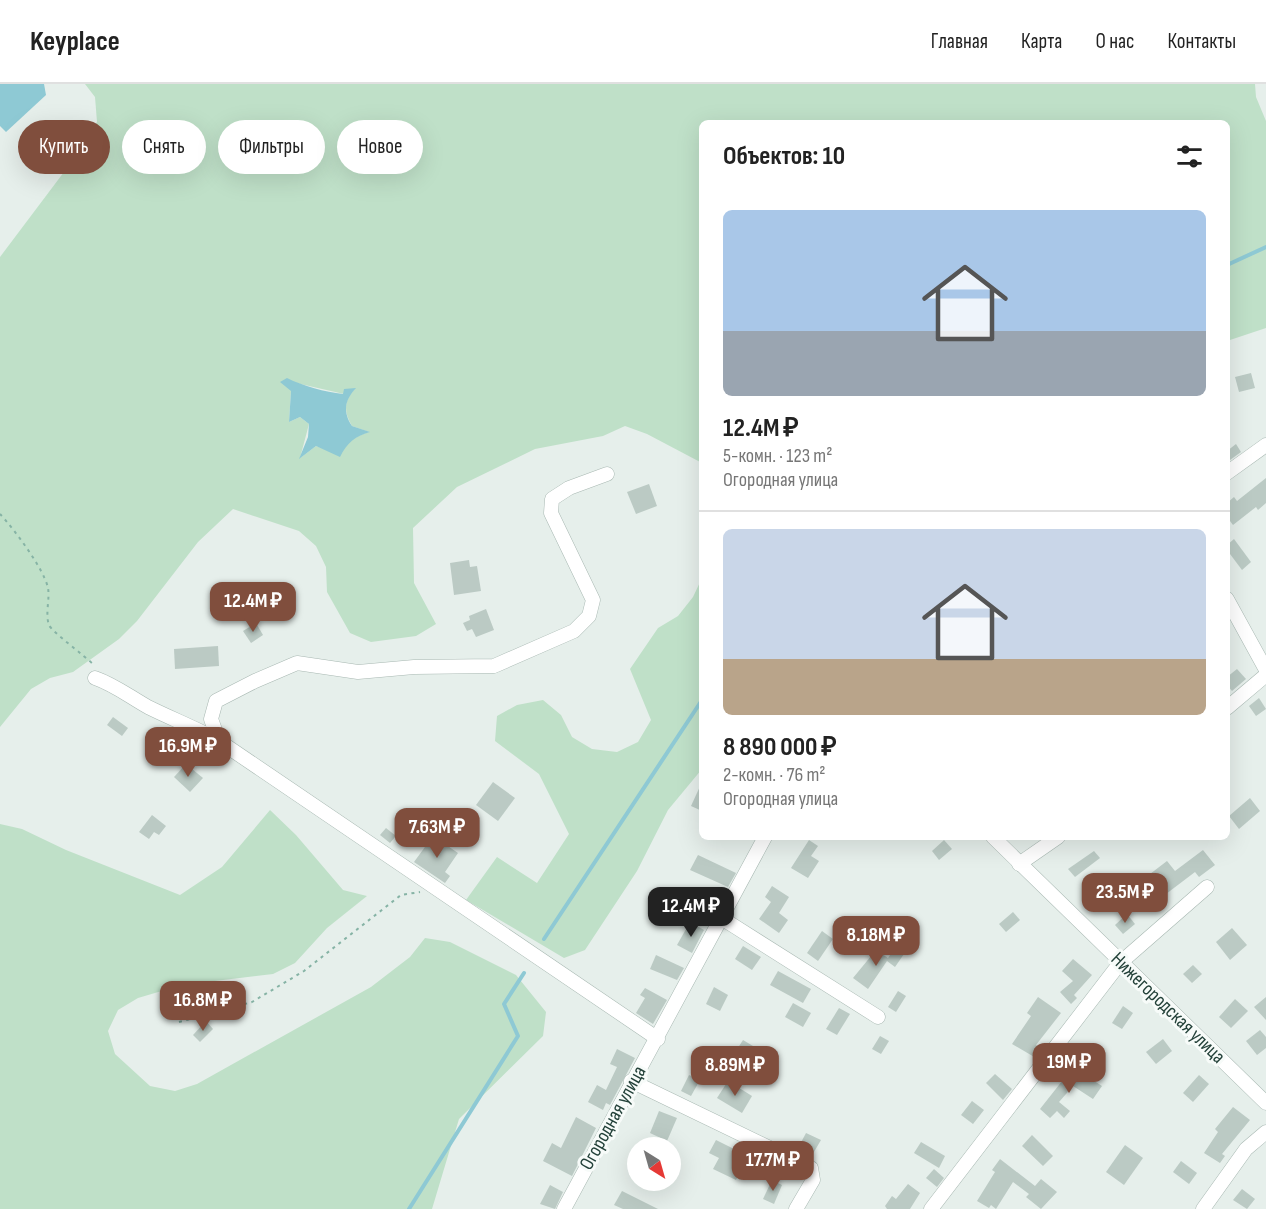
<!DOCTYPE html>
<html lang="ru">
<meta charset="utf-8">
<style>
:root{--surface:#fff;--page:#f6f6f6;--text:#222;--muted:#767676;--line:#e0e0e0;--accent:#804e3d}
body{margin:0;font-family:"Sofia Sans Condensed",sans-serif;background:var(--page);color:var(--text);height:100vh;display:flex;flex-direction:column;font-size:22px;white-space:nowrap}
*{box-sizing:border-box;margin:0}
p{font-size:20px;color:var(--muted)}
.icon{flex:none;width:33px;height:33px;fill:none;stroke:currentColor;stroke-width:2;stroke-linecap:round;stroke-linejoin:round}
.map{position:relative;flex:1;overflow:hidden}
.side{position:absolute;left:699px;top:36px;width:531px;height:720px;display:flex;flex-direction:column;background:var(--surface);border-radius:9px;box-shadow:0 6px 24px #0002}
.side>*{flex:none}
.banner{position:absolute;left:18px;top:36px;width:570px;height:54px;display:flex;gap:12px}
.needle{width:39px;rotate:143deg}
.controls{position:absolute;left:627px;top:1053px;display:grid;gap:12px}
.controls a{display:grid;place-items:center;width:54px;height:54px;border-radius:50%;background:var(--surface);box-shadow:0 6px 24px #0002;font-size:30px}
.price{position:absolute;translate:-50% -51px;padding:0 14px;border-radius:12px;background:var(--accent);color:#fff;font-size:20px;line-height:39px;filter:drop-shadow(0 2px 3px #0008)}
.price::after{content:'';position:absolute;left:50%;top:36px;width:18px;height:14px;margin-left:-9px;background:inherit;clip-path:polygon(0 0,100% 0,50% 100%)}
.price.active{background:#222;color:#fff}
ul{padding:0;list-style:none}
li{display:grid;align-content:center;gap:12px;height:318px;padding:0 24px}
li+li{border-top:2px solid var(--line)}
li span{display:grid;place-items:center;height:186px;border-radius:9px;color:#555}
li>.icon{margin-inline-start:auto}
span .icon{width:108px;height:108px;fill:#fffc;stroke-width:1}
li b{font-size:26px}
h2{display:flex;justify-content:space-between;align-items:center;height:72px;padding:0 24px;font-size:26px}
.tag{padding:0 21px;border-radius:27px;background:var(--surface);box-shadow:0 6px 24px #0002;font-size:21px;line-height:54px}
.tag.active{background:var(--accent);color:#fff}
header{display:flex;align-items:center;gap:36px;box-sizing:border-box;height:84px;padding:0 30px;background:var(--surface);border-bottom:2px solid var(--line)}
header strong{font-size:28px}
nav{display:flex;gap:33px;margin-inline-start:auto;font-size:21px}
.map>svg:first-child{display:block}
</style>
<header>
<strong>Keyplace</strong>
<nav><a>Главная</a><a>Карта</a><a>О нас</a><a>Контакты</a></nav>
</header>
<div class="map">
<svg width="1266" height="1125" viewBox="0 0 1266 1125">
<rect width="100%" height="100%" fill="#e6efeb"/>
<g fill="#bfe0c8" fill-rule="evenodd">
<path d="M85 0H1255L1256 13 1266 37V244L1227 257V39H702V379L647 350 625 342 603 352 535 365 457 403 413 444 414 499 436 540 416 552 371 558 350 549 327 508 326 483 316 462 299 447 233 425 198 458 137 537 119 555 73 588 50 594 31 605 0 643V173L70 80 97 38 95 13ZM296 299 344 310 355 305C343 317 344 329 352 342L369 348C354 352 345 362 330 367L316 362 300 374 309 340 300 333 289 338 291 307Z"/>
<path d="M702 494V685L668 726 637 787 585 866 564 874 466 816 497 773 537 799 569 750 539 690 495 657 497 632 517 621 543 616 561 631 572 653 592 665 617 668 638 658 651 636 630 585 658 544 678 532 693 513Z"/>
<path d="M270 726 296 751 343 806 367 812 327 844 295 879 273 890 182 901 138 914 118 926 108 947 115 970 150 1002 175 1007 197 1000 371 903 410 873 425 854 450 858 516 891 546 928 543 952 459 1035 432 1125H0V740L22 745 66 766 180 811 222 783Z"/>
</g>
<g fill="#8ec9d4">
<path d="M0 0H44L46 11 6 48 0 42Z"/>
<path d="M287 294C303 302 325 308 343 310L344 305 356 304C344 317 343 328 352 342L370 348C355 352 347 359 340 373L316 362 299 375 308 353 309 340 300 333 289 338 291 307 280 298Z"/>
</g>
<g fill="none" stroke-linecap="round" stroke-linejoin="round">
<g stroke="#8ec9d4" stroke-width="4">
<path d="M1227 181 1266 163"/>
<path d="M544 855 702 616"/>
<path d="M409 1125 518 952 504 920 524 889"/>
</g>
</g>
<g fill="#bbcac4">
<path d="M1251 289 1255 304 1239 308 1235 293Z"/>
<path d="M1236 360 1241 368 1230 376 1227 367Z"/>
<path d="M1266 394V419L1258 426 1256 423 1233 441 1227 433V419L1234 413 1237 417Z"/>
<path d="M649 400 657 422 636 430 627 408Z"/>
<path d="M1234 455 1251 478 1242 486 1227 466V461Z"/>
<path d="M469 476 470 483 477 482 481 507 454 511 450 479Z"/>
<path d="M486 525 494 546 476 553 472 545 467 547 463 539 470 536 469 532Z"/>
<path d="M256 539 263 551 251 559 243 547Z"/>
<path d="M218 562 219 582 175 585 174 565Z"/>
<path d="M1237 585 1246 595 1232 607 1227 601V593Z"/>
<path d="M1259 614 1266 625 1256 632 1249 622Z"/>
<path d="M113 633 128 644 122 652 107 641Z"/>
<path d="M186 680 203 694 190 708 174 693Z"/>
<path d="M493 698 515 714 498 737 476 721Z"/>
<path d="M702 698V727L691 722Z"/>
<path d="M1250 714 1260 727 1239 745 1229 732Z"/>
<path d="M152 731 166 742 159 751 154 748 149 755 139 748Z"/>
<path d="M386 744 396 752 390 759 380 751Z"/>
<path d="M433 752 458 769 445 788 450 792 445 799 414 778Z"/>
<path d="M809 756 818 762 811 772 819 777 808 794 791 784Z"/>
<path d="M944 756 952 765 939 776 932 767Z"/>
<path d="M1203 766 1215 781 1199 793 1195 788 1166 810 1162 803 1156 808 1148 797 1153 793 1150 790 1167 777 1175 787Z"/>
<path d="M1094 767 1100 774 1075 793 1068 785Z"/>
<path d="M698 771 736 789 728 803 690 786Z"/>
<path d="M772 802 789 813 779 829 788 836 779 849 759 835 771 818 765 813Z"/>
<path d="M662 817 674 824 668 835 656 829Z"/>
<path d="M1013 828 1020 836 1006 848 999 840Z"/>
<path d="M1127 830 1135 840 1123 850 1115 841Z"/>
<path d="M690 838 704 846 692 869 677 861Z"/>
<path d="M1232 844 1247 861 1230 876 1216 858Z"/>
<path d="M822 847 833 855 818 877 807 869Z"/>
<path d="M743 862 761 873 752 886 735 875Z"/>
<path d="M895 864 904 870 895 883 887 877 868 905 853 894 876 866 888 874Z"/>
<path d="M656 871 684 884 677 896 650 885Z"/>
<path d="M1073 875 1092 891 1074 911 1077 914 1071 920 1060 908 1073 897 1062 887Z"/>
<path d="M1193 881 1202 890 1192 899 1183 890Z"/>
<path d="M778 887 811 905 803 919 770 901Z"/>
<path d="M714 903 728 911 720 927 706 920Z"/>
<path d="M645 904 667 916 653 940 636 929 645 914 640 911Z"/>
<path d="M898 907 906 912 896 928 888 923Z"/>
<path d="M1038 913 1061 929 1036 961 1042 966 1036 974 1012 960 1031 932 1027 929Z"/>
<path d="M1266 913V936L1254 923Z"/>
<path d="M1235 915 1248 927 1231 944 1219 933Z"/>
<path d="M793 919 811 929 803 943 785 933Z"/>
<path d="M1123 922 1133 929 1122 945 1112 939Z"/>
<path d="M839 924 850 930 837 951 826 945Z"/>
<path d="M206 937 213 945 200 958 193 951Z"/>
<path d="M1260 946 1266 953V964L1257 971 1246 957Z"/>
<path d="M880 952 889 957 881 970 872 965Z"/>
<path d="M1163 955 1172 967 1156 980 1146 968Z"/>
<path d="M743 956 758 965 749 979 734 970Z"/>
<path d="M765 962 778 968 773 978 760 972Z"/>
<path d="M617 965 635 974 610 1021 606 1019 603 1026 588 1018 597 1001 606 1006 617 983 610 980Z"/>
<path d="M1070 987 1081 997 1085 991 1102 1002 1093 1015 1073 1002 1059 1018 1070 1027 1064 1034 1057 1027 1050 1034 1040 1025Z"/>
<path d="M995 990 1012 1005 1003 1016 986 999Z"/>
<path d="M689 991 700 996 691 1012 681 1007Z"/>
<path d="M1199 991 1209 1000 1193 1018 1183 1009Z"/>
<path d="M728 997 752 1012 742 1029 717 1014Z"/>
<path d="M972 1017 984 1026 973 1040 961 1031Z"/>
<path d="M1233 1023 1250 1036 1222 1070 1225 1072 1220 1079 1204 1069 1218 1048 1215 1045Z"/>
<path d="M659 1027 677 1034 667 1057 650 1049Z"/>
<path d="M576 1033 596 1044 572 1092 543 1077 552 1059 561 1064Z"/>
<path d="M806 1049 821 1056 811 1073 797 1066Z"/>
<path d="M1032 1051 1053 1072 1043 1082 1022 1062Z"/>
<path d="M716 1056 748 1072 736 1096 713 1085 719 1074 709 1069Z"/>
<path d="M921 1058 945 1072 939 1084 914 1069Z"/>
<path d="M1125 1061 1143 1074 1124 1101 1106 1088Z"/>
<path d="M1000 1075 1035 1102 1041 1095 1057 1108 1041 1125 1026 1113 1029 1110 1013 1098 996 1125 991 1121 989 1124 977 1117 995 1088 992 1086Z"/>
<path d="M1181 1077 1197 1089 1189 1100 1173 1088Z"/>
<path d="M934 1085 944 1094 937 1103 926 1094Z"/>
<path d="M772 1096 782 1101 774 1120 763 1115Z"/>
<path d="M908 1100 920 1109 910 1125H887L885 1122 892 1112 896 1115Z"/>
<path d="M550 1101 563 1108 555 1125 540 1120Z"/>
<path d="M1242 1105 1255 1115 1247 1125 1233 1116Z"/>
<path d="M622 1107 658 1125H623L614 1121Z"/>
</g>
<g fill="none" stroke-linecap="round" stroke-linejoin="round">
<g stroke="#a8b8b2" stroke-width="15">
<g id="minor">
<path d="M1227 389 1266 361"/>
<path d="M1227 515 1266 586"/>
<path d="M95 594C115 601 130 613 148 623 172 635 196 644 219 657L658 955"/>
<path d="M1227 624 1266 591"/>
<path d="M219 657 211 635 216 617 255 597 297 579 358 588 414 583 494 582 574 547 589 532 593 516 551 429 552 415 569 404 607 390"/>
<path d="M993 753 1266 1019"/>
<path d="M1019 780 1058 753"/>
<path d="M723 835 878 933"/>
<path d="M631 997 811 1084 813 1096 796 1125"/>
<path d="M564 1125 765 753"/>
<path d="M931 1125 1120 879 1207 803"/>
<path d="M1203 1125 1246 1065 1266 1048"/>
</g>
</g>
<g stroke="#86b3a5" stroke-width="2" stroke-dasharray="3 4.5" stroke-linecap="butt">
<path d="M0 430C14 445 44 485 48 504 50 515 45 530 49 541 52 548 85 572 94 581"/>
<path d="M179 938 252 918 304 887 401 811 420 808"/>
</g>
<use href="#minor" stroke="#fff" stroke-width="14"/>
</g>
<g text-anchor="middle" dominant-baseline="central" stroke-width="6" stroke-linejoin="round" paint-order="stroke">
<g font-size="20" fill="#24423a" stroke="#f7fbf9">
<text transform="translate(1168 924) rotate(44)">Нижегородская улица</text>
<text transform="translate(613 1034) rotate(-61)">Огородная улица</text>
</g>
</g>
</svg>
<div class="controls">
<a><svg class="needle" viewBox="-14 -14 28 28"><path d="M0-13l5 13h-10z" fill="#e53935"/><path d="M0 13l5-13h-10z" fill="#767676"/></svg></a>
</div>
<b class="price" style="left:253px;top:549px">12.4M ₽</b>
<b class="price" style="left:188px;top:694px">16.9M ₽</b>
<b class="price" style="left:437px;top:775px">7.63M ₽</b>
<b class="price" style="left:1125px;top:840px">23.5M ₽</b>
<b class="price active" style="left:691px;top:854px">12.4M ₽</b>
<b class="price" style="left:876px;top:883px">8.18M ₽</b>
<b class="price" style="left:203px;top:948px">16.8M ₽</b>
<b class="price" style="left:1069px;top:1010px">19M ₽</b>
<b class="price" style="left:735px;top:1013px">8.89M ₽</b>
<b class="price" style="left:773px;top:1108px">17.7M ₽</b>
<div class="banner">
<a class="tag active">Купить</a>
<a class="tag">Снять</a>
<a class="tag">Фильтры</a>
<a class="tag">Новое</a>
</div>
<section class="side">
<h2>Объектов: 10<svg class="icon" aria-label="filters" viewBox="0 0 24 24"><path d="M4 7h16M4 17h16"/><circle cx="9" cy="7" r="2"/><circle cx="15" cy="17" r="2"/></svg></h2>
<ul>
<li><span style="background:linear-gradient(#a9c7e8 65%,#9aa5b1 0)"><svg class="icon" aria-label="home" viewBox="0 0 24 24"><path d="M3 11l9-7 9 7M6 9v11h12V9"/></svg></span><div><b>12.4M ₽</b><p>5-комн. · 123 m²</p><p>Огородная улица</p></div></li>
<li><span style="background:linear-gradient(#c9d6e8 70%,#b9a48a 0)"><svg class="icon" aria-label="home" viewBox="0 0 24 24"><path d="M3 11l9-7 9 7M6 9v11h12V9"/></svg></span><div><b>8 890 000 ₽</b><p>2-комн. · 76 m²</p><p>Огородная улица</p></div></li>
</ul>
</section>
</div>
